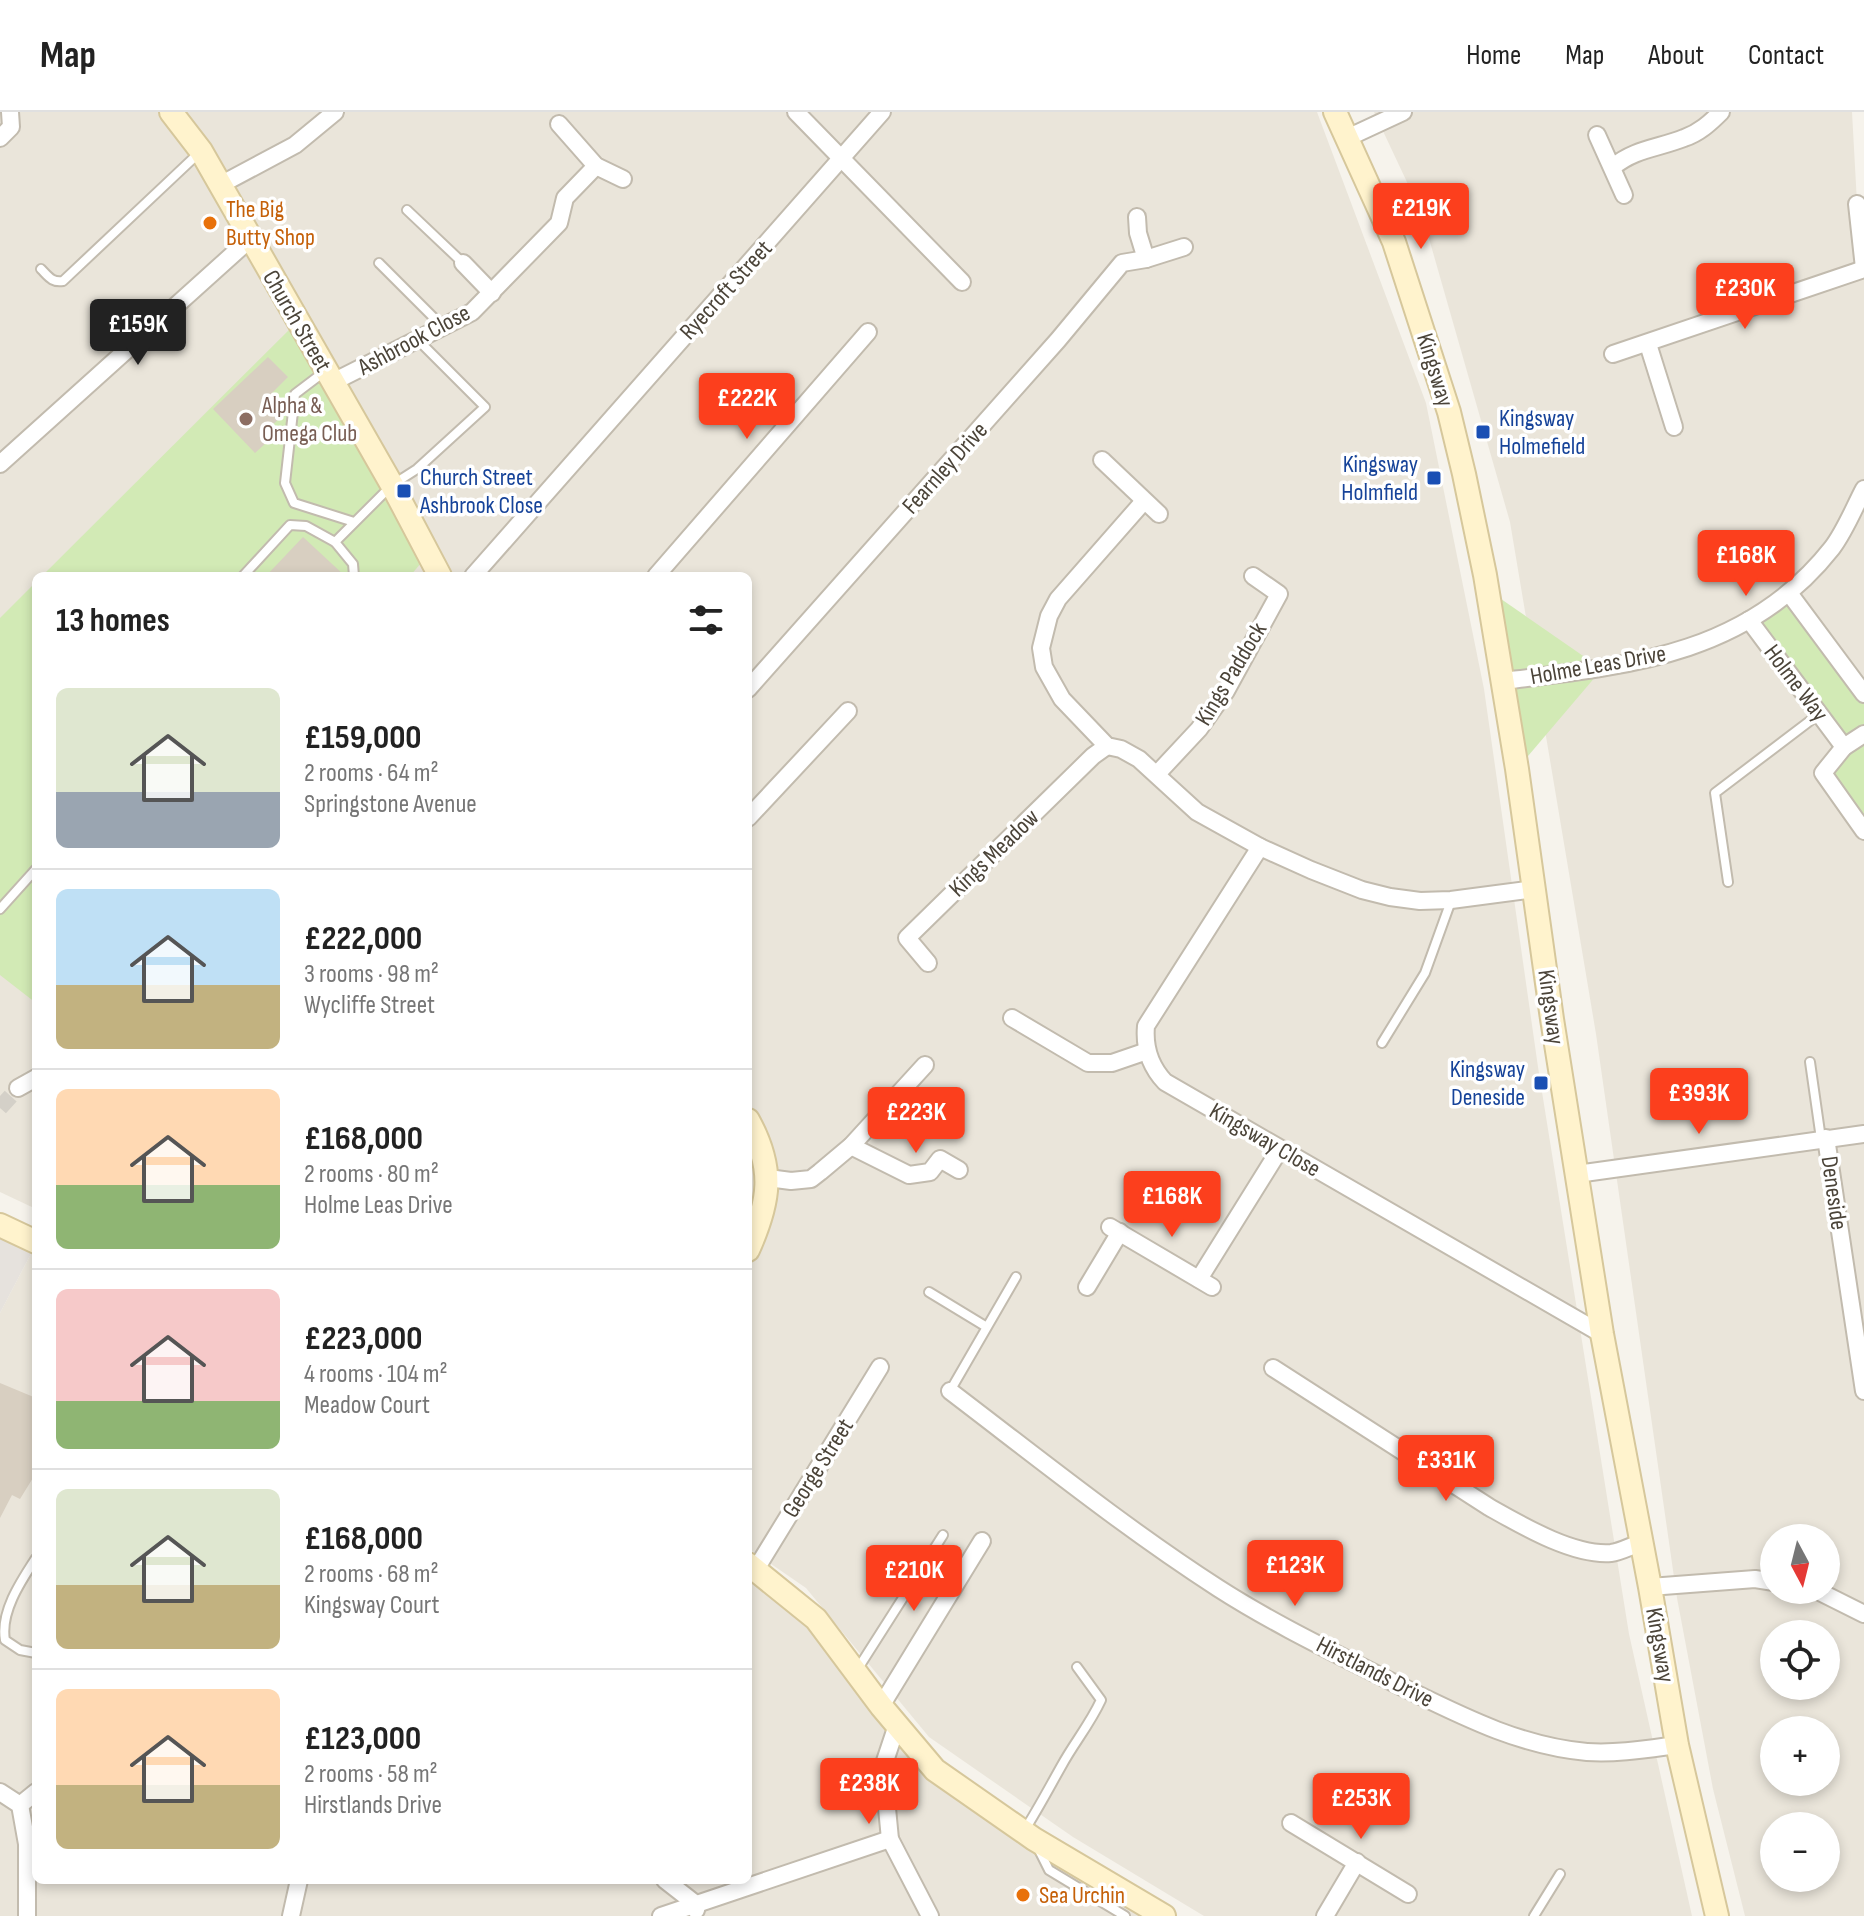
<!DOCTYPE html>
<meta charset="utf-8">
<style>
:root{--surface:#fff;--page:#f2f2f2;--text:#222;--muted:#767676;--line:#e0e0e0;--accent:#fc3f1d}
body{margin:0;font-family:"Sofia Sans Condensed",sans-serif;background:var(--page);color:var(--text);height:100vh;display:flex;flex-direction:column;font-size:30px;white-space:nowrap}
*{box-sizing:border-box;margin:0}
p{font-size:26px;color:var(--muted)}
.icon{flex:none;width:44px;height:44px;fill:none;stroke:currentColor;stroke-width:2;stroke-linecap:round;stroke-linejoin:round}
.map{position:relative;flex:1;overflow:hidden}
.panel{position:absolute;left:32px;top:460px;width:720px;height:1312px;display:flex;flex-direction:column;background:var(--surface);border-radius:12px;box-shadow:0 4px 12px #0003}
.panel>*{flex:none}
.needle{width:52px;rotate:173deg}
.controls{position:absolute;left:1760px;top:1412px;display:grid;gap:16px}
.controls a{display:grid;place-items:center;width:80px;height:80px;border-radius:50%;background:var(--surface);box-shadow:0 4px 12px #0003;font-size:40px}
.price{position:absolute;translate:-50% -68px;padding:0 18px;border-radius:8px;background:var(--accent);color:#fff;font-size:26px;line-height:52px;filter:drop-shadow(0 2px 4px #0008)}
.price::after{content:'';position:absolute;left:50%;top:48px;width:24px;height:18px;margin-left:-12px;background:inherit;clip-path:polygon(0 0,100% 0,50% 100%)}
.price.on{background:#222;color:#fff}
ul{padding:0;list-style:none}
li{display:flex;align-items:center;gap:24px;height:200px;padding:0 24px}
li+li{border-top:2px solid var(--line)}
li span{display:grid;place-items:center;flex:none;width:224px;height:160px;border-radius:12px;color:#555}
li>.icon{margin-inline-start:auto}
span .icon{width:96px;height:96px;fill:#fffc;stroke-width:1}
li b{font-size:34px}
h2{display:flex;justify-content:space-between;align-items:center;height:96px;padding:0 24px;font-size:34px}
header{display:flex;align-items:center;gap:48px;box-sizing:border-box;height:112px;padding:0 40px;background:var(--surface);border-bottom:2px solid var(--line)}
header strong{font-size:38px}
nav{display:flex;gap:44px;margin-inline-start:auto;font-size:28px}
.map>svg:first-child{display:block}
</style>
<header>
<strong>Map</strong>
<nav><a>Home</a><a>Map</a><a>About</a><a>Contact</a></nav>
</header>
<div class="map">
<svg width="1864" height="1804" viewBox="0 0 1864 1804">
<rect width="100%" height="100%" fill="#f6f3ec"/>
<g fill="#eae5da" fill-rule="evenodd">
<path d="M0 0H1317L1426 291 1484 577 1538 955 1629 1522 1692 1804H1204L1073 1725 929 1625 806 1476 748 1436V464H36V1097L0 1080Z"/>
<path d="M1374 0H1852L1857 91H1864V1804H1745L1713 1677 1677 1486 1596 922 1510 410 1422 102ZM1774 1426H1826V1478H1774ZM1774 1522H1826V1574H1774ZM1774 1618H1826V1670H1774ZM1774 1714H1826V1766H1774Z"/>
<path d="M36 1132V1768H748V1452L816 1507 935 1658 1164 1804H0V1201Z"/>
</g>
<path fill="#e6e2dd" d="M0 1113 36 1132 0 1201Z"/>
<g fill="#d2eab5">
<path d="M298 209 428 443 410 464H42Z"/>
<path d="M36 470V891L0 863V506Z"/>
<path d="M1488 478 1602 557 1517 657Z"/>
<path d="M1789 481 1864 582V719L1823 661 1843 635 1749 508Z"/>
</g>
<g fill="#d8cfc1">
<path d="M268 245 288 265 262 291 278 308 272 313 278 320 255 341 213 297Z"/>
<path d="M303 425 345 464H266Z"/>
<path d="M0 1271 36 1286V1361L20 1387 12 1383 0 1406Z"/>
</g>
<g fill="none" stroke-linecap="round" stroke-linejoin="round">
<path stroke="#d4d0c8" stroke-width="16" stroke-dasharray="16 8" stroke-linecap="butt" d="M0 996 18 976"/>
<g stroke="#c2bbae" stroke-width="12">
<g id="lane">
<path d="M407 98 463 151"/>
<path d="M379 151 442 214"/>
<path d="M41 157C48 164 52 171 63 169L201 39"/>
<path d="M324 260 295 282 285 371 294 391 354 410"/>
<path d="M335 430 353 452 354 464"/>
<path d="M243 464 290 413 306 414 335 430 392 373 417 357 485 295 418 228"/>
<path d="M1728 770 1715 681 1819 602"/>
<path d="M0 797 36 757"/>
<path d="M1382 931 1425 861 1451 789"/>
<path d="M1810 950 1821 1027"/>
<path d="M929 1180 985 1214"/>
<path d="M950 1279 1016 1165"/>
<path d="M36 1446C21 1469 0 1500 5 1528L20 1538 36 1541"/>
<path d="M857 1558 943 1423"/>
<path d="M1024 1719C1038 1697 1049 1676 1062 1653 1074 1631 1090 1612 1101 1588L1077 1555"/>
<path d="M1039 1738 1049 1758 1125 1804"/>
<path d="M1534 1804 1560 1762"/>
</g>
</g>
<g stroke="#c2bbae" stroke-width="20">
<g id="street">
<path d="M796 0 962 170"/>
<path d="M559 12 596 54 623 67"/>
<path d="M1597 23 1624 83"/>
<path d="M0 26 11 15 10 0"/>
<path d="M1347 26 1403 0"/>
<path d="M1613 55C1634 37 1659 36 1684 26 1699 21 1710 11 1721 0"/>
<path d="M220 73 295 33 335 0"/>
<path d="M1857 92 1864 156"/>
<path d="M1137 105 1138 121 1146 147"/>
<path d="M463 151 492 181"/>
<path d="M1648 232 1674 315"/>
<path d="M1613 242 1864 157"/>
<path d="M333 270 472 200 559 111 565 86 596 54"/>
<path d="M1102 348 1159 402"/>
<path d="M0 352 250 127"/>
<path d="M1144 389 1058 487 1049 504 1041 536 1044 555 1062 587 1107 634 1121 637 1139 647 1197 700 1260 735 1311 758 1362 778 1390 785 1420 789 1451 788 1534 777"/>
<path d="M473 464 882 0"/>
<path d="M656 464 868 220"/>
<path d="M1789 481 1864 582"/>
<path d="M1749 508 1844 635"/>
<path d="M1503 569C1628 554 1748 543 1832 436 1845 419 1854 396 1864 377"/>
<path d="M748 577 1058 228 1122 151 1146 147 1184 135"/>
<path d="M1864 622 1844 635 1823 661 1864 719"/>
<path d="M1157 662 1199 617 1226 579 1279 482 1253 464"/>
<path d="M748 706 848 599"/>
<path d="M1260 735 1146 914C1144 936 1150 954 1165 970L1602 1222"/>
<path d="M928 851 907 826 1093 644 1107 634"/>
<path d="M1012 906 1088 951H1112L1147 939"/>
<path d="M18 976 36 966"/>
<path d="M1826 1026 1864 1279"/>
<path d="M851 1034 909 1063 930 1060 940 1047 959 1058"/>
<path d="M1577 1062 1864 1022"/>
<path d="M768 1066 791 1069 811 1067 820 1060 851 1034 925 953"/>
<path d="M1110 1115 1212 1175"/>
<path d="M1199 1167 1280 1037"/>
<path d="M1087 1175 1120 1120"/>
<path d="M1273 1256 1489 1395C1521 1413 1573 1444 1611 1441 1620 1440 1631 1434 1640 1431"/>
<path d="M950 1279C1038 1346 1125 1416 1218 1476 1274 1512 1335 1541 1394 1571 1456 1601 1517 1634 1587 1640 1617 1642 1647 1637 1677 1633"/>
<path d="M756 1457 880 1255"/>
<path d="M1650 1475 1755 1467 1774 1470"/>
<path d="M1816 1478 1864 1502"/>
<path d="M881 1594 982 1429"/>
<path d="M897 1613 883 1655 890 1727 930 1804"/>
<path d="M0 1680 20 1693 27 1732V1804"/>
<path d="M20 1693 36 1680"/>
<path d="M1291 1711 1408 1782"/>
<path d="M665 1768 697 1793 696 1798"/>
<path d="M291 1804 299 1768"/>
<path d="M661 1804 890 1727"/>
<path d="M1325 1804 1357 1750"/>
</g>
</g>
<g stroke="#d6c79b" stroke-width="26">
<g id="secondary">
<path d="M171 0 201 39 392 373 440 464"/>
<path d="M1335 0 1394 130 1449 300 1464 362 1485 463 1517 657 1552 907 1602 1222 1650 1475 1677 1633 1717 1804"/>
<path d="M748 1008C775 1057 770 1089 748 1138"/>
<path d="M0 1113 36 1130"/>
<path d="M748 1452 816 1507 881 1594 935 1658 1034 1727 1164 1804"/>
</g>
</g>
<use href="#lane" stroke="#fff" stroke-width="8"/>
<use href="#street" stroke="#fff" stroke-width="16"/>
<use href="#secondary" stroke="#fff3cd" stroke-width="22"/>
</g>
<g fill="#e8710a" stroke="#fff" stroke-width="3">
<circle cx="210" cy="111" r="8"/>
<circle cx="1023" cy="1783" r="8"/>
</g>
<circle fill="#8d6e63" stroke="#fff" stroke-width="3" cx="246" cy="307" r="8"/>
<g fill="#1a4fb4" stroke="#fff" stroke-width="3">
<rect x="1475" y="312" width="16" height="16" rx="4"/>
<rect x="1426" y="358" width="16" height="16" rx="4"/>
<rect x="396" y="371" width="16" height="16" rx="4"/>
<rect x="1533" y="963" width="16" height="16" rx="4"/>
</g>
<g text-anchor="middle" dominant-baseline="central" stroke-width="7" stroke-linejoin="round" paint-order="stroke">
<g font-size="24" fill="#c56008" stroke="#fff" text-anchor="start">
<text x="226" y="97">The Big<tspan x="226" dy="28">Butty Shop</tspan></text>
<text x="1039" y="1783">Sea Urchin</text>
</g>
<g font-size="24" fill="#4b4439" stroke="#fff">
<text transform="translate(726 178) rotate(-48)">Ryecroft Street</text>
<text transform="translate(297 209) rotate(60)">Church Street</text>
<text transform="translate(414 228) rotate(-28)">Ashbrook Close</text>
<text transform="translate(1435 258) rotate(73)">Kingsway</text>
<text transform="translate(945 356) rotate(-48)">Fearnley Drive</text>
<text transform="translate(1598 553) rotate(-10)">Holme Leas Drive</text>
<text transform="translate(1231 562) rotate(-59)">Kings Paddock</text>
<text transform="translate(1796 571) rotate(53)">Holme Way</text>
<text transform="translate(994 741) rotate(-44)">Kings Meadow</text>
<text transform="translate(1551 895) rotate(82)">Kingsway</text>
<text transform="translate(1265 1028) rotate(30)">Kingsway Close</text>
<text transform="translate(1834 1081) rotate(82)">Deneside</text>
<text transform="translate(818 1356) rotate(-58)">George Street</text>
<text transform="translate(1660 1533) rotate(80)">Kingsway</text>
<text transform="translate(1375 1560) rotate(27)">Hirstlands Drive</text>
</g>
<g font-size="24" fill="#785e54" stroke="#fff" text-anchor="start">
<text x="262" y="293">Alpha &amp;<tspan x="262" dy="28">Omega Club</tspan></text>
</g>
<g font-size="24" fill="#164399" stroke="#fff" text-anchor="start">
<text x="1499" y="306">Kingsway<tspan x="1499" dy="28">Holmefield</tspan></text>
<text x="1418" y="352" text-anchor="end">Kingsway<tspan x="1418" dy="28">Holmfield</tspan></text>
<text x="420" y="365">Church Street<tspan x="420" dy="28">Ashbrook Close</tspan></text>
<text x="1525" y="957" text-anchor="end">Kingsway<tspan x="1525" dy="28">Deneside</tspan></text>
</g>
</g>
</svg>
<div class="controls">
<a><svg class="needle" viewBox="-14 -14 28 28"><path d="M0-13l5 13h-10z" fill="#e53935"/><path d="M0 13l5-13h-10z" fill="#767676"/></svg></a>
<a><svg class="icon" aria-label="locate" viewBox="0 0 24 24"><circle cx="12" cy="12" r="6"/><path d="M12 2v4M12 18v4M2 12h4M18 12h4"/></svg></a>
<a>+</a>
<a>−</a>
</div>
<b class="price" style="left:1421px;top:139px">£219K</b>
<b class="price" style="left:1745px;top:219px">£230K</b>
<b class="price on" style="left:138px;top:255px">£159K</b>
<b class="price" style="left:747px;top:329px">£222K</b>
<b class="price" style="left:1746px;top:486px">£168K</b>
<b class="price" style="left:1699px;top:1024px">£393K</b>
<b class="price" style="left:916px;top:1043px">£223K</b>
<b class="price" style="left:1172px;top:1127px">£168K</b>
<b class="price" style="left:1446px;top:1391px">£331K</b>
<b class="price" style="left:1295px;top:1496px">£123K</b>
<b class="price" style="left:914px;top:1501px">£210K</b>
<b class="price" style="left:869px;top:1714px">£238K</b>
<b class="price" style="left:1361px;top:1729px">£253K</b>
<section class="panel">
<h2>13 homes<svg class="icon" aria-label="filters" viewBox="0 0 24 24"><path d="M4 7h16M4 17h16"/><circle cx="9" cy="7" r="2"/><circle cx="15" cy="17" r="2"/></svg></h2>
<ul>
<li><span style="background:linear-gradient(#dfe7d0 65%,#9aa5b1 0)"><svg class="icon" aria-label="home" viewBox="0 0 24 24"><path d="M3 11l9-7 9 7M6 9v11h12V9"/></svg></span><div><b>£159,000</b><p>2 rooms · 64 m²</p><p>Springstone Avenue</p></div></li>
<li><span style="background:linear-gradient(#bfe0f5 60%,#c2b280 0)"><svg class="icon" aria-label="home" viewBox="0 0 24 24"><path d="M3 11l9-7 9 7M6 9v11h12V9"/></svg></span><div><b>£222,000</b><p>3 rooms · 98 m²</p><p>Wycliffe Street</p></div></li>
<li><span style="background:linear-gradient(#ffd9b3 60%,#8fb573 0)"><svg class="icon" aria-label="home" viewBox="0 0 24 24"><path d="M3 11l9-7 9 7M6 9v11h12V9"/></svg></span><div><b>£168,000</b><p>2 rooms · 80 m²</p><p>Holme Leas Drive</p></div></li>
<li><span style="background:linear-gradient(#f6c9c9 70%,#8fb573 0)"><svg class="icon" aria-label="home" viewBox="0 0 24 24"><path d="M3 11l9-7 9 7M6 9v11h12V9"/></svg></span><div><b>£223,000</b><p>4 rooms · 104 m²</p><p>Meadow Court</p></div></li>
<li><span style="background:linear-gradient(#dfe7d0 60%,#c2b280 0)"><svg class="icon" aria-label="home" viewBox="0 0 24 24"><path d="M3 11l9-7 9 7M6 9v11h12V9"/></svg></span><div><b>£168,000</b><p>2 rooms · 68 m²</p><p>Kingsway Court</p></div></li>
<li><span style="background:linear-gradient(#ffd9b3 60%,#c2b280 0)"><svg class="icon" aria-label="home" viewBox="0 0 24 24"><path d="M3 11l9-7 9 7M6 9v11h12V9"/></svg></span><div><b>£123,000</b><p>2 rooms · 58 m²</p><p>Hirstlands Drive</p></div></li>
</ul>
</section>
</div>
